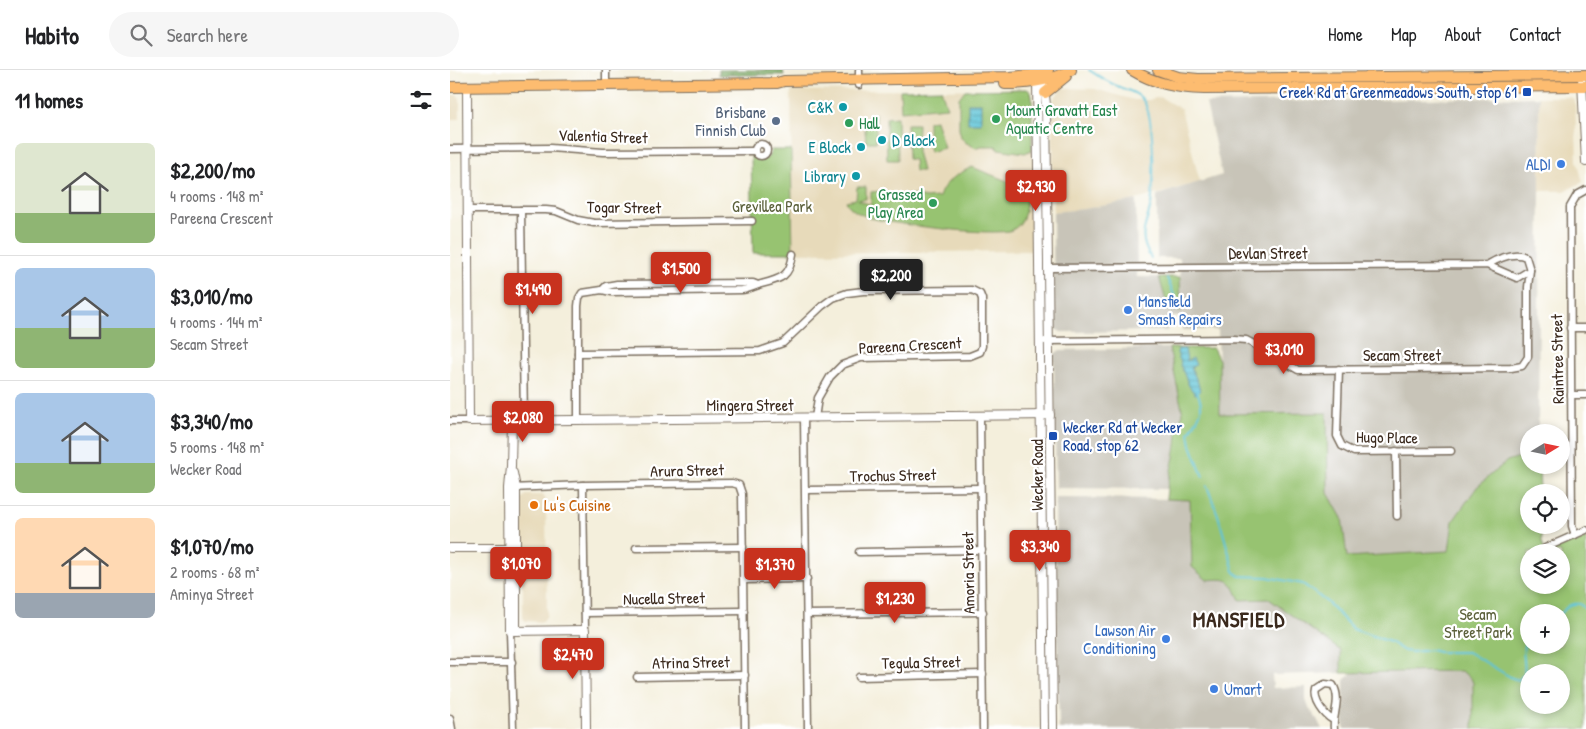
<!DOCTYPE html>
<meta charset="utf-8">
<style>
:root{--surface:#fff;--page:#f6f6f6;--text:#202124;--muted:#757577;--line:#e0e0e0;--accent:#c8321e}
body{margin:0;font-family:"Patrick Hand",sans-serif;background:var(--page);color:var(--text);height:100vh;display:flex;flex-direction:column;font-size:19px;white-space:nowrap}
*{box-sizing:border-box;margin:0}
p{font-size:16px;color:var(--muted)}
.icon{flex:none;width:28px;height:28px;fill:none;stroke:currentColor;stroke-width:2;stroke-linecap:round;stroke-linejoin:round}
.map{position:relative;flex:1;overflow:hidden}
.side{display:flex;flex-direction:column;background:var(--surface);width:450px}
.side>*{flex:none}
.needle{width:32px;rotate:80deg}
.fabs{position:absolute;left:1070px;top:354px;display:grid;gap:10px}
.fabs a{display:grid;place-items:center;width:50px;height:50px;border-radius:50%;background:var(--surface);box-shadow:0 2px 8px #0003;font-size:25px}
.price{position:absolute;translate:-50% -42px;padding:0 11px;border-radius:5px;background:var(--accent);color:#fff;font-size:16px;line-height:32px;filter:drop-shadow(0 1px 2px #0008)}
.price::after{content:'';position:absolute;left:50%;top:30px;width:15px;height:11px;margin-left:-8px;background:inherit;clip-path:polygon(0 0,100% 0,50% 100%)}
.price.on{background:#222;color:#fff}
ul{padding:0;list-style:none}
li{display:flex;align-items:center;gap:15px;height:125px;padding:0 15px}
li+li{border-top:1px solid var(--line)}
li span{display:grid;place-items:center;flex:none;width:140px;height:100px;border-radius:8px;color:#555}
li>.icon{margin-inline-start:auto}
span .icon{width:60px;height:60px;fill:#fffc;stroke-width:1}
li b{font-size:21px}
h2{display:flex;justify-content:space-between;align-items:center;height:60px;padding:0 15px;font-size:21px}
header{display:flex;align-items:center;gap:30px;box-sizing:border-box;height:70px;padding:0 25px;background:var(--surface);border-bottom:1px solid var(--line)}
header strong{font-size:24px}
nav{display:flex;gap:28px;margin-inline-start:auto;font-size:18px}
.search{width:350px;height:45px;background:var(--page);display:flex;align-items:center;gap:12px;box-sizing:border-box;padding:0 18px;border-radius:28px;color:var(--muted);font-size:19px}
main{display:flex;flex:1;min-height:0}
.map>svg:first-child{display:block}
</style>
<header>
<strong>Habito</strong>
<div class="search"><svg class="icon" aria-label="search" viewBox="0 0 24 24"><circle cx="10" cy="10" r="6"/><path d="M15 15l6 6"/></svg>Search here</div>
<nav><a>Home</a><a>Map</a><a>About</a><a>Contact</a></nav>
</header>
<main>
<section class="side">
<h2>11 homes<svg class="icon" aria-label="filters" viewBox="0 0 24 24"><path d="M4 7h16M4 17h16"/><circle cx="9" cy="7" r="2"/><circle cx="15" cy="17" r="2"/></svg></h2>
<ul>
<li><span style="background:linear-gradient(#dfe7d0 70%,#8fb573 0)"><svg class="icon" aria-label="home" viewBox="0 0 24 24"><path d="M3 11l9-7 9 7M6 9v11h12V9"/></svg></span><div><b>$2,200/mo</b><p>4 rooms · 148 m²</p><p>Pareena Crescent</p></div></li>
<li><span style="background:linear-gradient(#a9c7e8 60%,#8fb573 0)"><svg class="icon" aria-label="home" viewBox="0 0 24 24"><path d="M3 11l9-7 9 7M6 9v11h12V9"/></svg></span><div><b>$3,010/mo</b><p>4 rooms · 144 m²</p><p>Secam Street</p></div></li>
<li><span style="background:linear-gradient(#a9c7e8 70%,#8fb573 0)"><svg class="icon" aria-label="home" viewBox="0 0 24 24"><path d="M3 11l9-7 9 7M6 9v11h12V9"/></svg></span><div><b>$3,340/mo</b><p>5 rooms · 148 m²</p><p>Wecker Road</p></div></li>
<li><span style="background:linear-gradient(#ffd9b3 75%,#9aa5b1 0)"><svg class="icon" aria-label="home" viewBox="0 0 24 24"><path d="M3 11l9-7 9 7M6 9v11h12V9"/></svg></span><div><b>$1,070/mo</b><p>2 rooms · 68 m²</p><p>Aminya Street</p></div></li>
</ul>
</section>
<div class="map">
<svg width="1136" height="659" viewBox="0 0 1136 659">
<defs>
<pattern id="forest-firs" width="22" height="20" patternUnits="userSpaceOnUse" patternTransform="scale(1.25)"><rect width="22" height="20" fill="#79a963"/><path d="M5 1l3.5 6h-7zM16 11l3.5 6h-7z" fill="#648a51"/></pattern>
<pattern id="water-rules" width="6" height="5" patternUnits="userSpaceOnUse" patternTransform="scale(1.25)"><rect width="6" height="5" fill="#5bc3d7"/><path d="M0 2.5h6" fill="none" stroke="#4c9fae"/></pattern>
</defs>
<rect width="100%" height="100%" fill="#fff"/>
<filter id="ink" filterUnits="userSpaceOnUse"><feTurbulence type="fractalNoise" baseFrequency=".02" numOctaves="2"/><feDisplacementMap in="SourceGraphic" scale="10" xChannelSelector="R" yChannelSelector="G"/><feConvolveMatrix kernelMatrix="1 2 1 2 8 2 1 2 1" color-interpolation-filters="sRGB"/></filter>
<filter id="wash" filterUnits="userSpaceOnUse"><feTurbulence type="fractalNoise" baseFrequency=".0096" numOctaves="4" result="noise"/><feDisplacementMap in="SourceGraphic" scale="20" xChannelSelector="R" yChannelSelector="G"/><feGaussianBlur stdDeviation="1.12" result="paint"/><feColorMatrix in="noise" values="0 0 0 0 0 0 0 0 0 0 0 0 0 0 0 0 0 1.4 0 .05"/><feComposite in="paint" operator="in"/></filter>
<g filter="url(#wash)">
<rect width="100%" height="100%" fill="#f4efdc"/>
<g fill="#e7daba">
<path d="M612 18 645 19 684 30H699L710 27 731 39 750 112 686 130 634 139 603 142V30Z"/>
<path d="M578 19 582 27 583 181 343 183 341 21Z"/>
<path d="M0 25H7L10 28V49H0Z"/>
<path d="M1089 27H1119L1122 28 1125 32 1127 91 1133 112 1115 121H1090Z"/>
<path d="M76 425H93L96 430 97 546 93 552 76 551 73 548V543L72 429Z"/>
</g>
<g fill="#c8c4b8">
<path d="M1089 27 1090 121 1088 362H1079V384L1057 391 1003 451 1000 481 897 487 892 448 878 423 877 343 770 344 768 260H732L731 247H719L718 261 611 262 606 259 604 255 603 142 634 139 686 130 687 207H709L719 241H731L730 188H707V125L772 105 756 33Z"/>
<path d="M719 278 733 344 727 355 725 381 717 419 606 418 604 284 610 280Z"/>
<path d="M605 428 740 429 757 510 774 509 782 514 790 530 819 529 891 581V603L822 605 823 618 856 617V630L859 638 867 649 872 659H609Z"/>
<path d="M1011 601 1021 608 1023 613V659H894V610L902 603Z"/>
</g>
<path fill="url(#forest-firs)" stroke="#5a6a40" d="M269 0H333L334 5H269Z"/>
<g fill="#97c371" stroke="#697648" fill-rule="evenodd">
<path d="M491 19 497 37 451 41 450 20Z"/>
<path d="M577 19 581 22 582 27V80L575 83 548 79 546 76H531L526 78 515 72 511 67 509 59V28L515 20Z"/>
<path d="M426 44V72H416L414 49Z"/>
<path d="M447 47 448 90H437L436 48Z"/>
<path d="M486 50 494 78 480 82 478 73V51Z"/>
<path d="M457 54H468L467 81 472 101H465L464 90 458 89Z"/>
<path d="M321 80H341L343 183H303L301 85C309 90 318 93 321 80Z"/>
<path d="M522 97 562 113 564 105C575 115 577 119 576 135 575 145 572 155 562 160 546 167 440 154 421 148 411 145 400 140 396 131L406 129 407 117H416V129L408 130 421 135V122L431 121 436 125H465V126L476 128 489 127C494 111 508 104 522 97Z"/>
<path d="M709 207H730L731 241H719Z"/>
<path d="M719 278H763L769 290 770 344 877 343 878 423 892 448 897 487 999 481 1003 451 1027 417 1057 391 1079 384V395H1089L1090 422H1079V455H1091L1092 472 1095 482H1079V515H1111V482H1099L1115 469 1126 472 1136 468V659H1023V613L1021 608 1011 601 891 603V581L819 529 790 530C780 509 781 508 757 510L742 497 740 430 716 429C717 413 722 398 725 382 728 366 725 359 733 344ZM1079 542H1111V575H1079ZM1079 602H1111V635H1079Z"/>
</g>
<g fill="url(#water-rules)" stroke="#4b767a">
<rect x="518" y="33" width="13" height="20"/>
<path d="M728 279H735L737 291 743 288 746 295 741 297 748 313 750 321 747 324H745L739 316 730 294 731 293 727 283Z"/>
</g>
<g fill="none" stroke-linecap="round" stroke-linejoin="round">
<g stroke="#5bc3d7" stroke-width="2">
<path d="M639 0C648 6 658 12 669 17 676 20 687 22 692 29 705 43 704 106 702 126 701 152 684 161 701 188"/>
<path d="M717 208 726 230V240"/>
<path d="M747 321C756 343 749 345 739 363L741 375 753 407"/>
<path d="M757 416 768 445 784 501 789 506 817 507 853 514 878 533 903 559 940 572 954 581 962 582 981 580 988 582H1018L1062 608 1069 610 1074 604C1077 592 1068 578 1079 568"/>
<path d="M1111 544C1117 536 1120 533 1130 534L1136 540"/>
</g>
</g>
</g>
<g filter="url(#ink)">
<g fill="none" stroke-linecap="round" stroke-linejoin="round">
<g stroke="#7c6f60" stroke-width="9">
<g id="minor">
<path d="M156 0V15"/>
<path d="M409 0V15"/>
<circle cx="311" cy="80" r="6"/>
<path d="M0 79 100 78 153 82 305 81"/>
<path d="M18 140H96L106 141 128 150 144 153 302 151"/>
<path d="M71 140 74 350"/>
<path d="M598 198 1037 195 1067 208 1080 200 1076 187C1064 181 1049 188 1037 195"/>
<path d="M152 220 156 216 167 214 303 213 308 215"/>
<path d="M1120 258H1136"/>
<path d="M595 271 784 269 796 270 811 278 848 300 1061 298 1072 296 1078 287V217L1080 200"/>
<path d="M128 283 310 281 333 273 372 236 383 228 397 223 413 221 522 220 530 224 532 229V276L530 282 520 286 411 288 392 295 380 307 368 328 365 348"/>
<path d="M889 299 887 366 892 376 904 382 1001 381"/>
<path d="M1121 325H1136"/>
<path d="M530 346 533 659"/>
<path d="M354 348 358 659"/>
<path d="M128 350V236L129 228 132 223 152 220 161 222 292 220C300 219 305 216 311 214 331 209 340 207 343 184"/>
<path d="M0 351H19"/>
<path d="M946 381 947 446"/>
<path d="M133 415 135 560"/>
<path d="M61 418 133 415 282 413 289 415 292 424 295 659"/>
<path d="M356 420 530 418"/>
<path d="M1125 465 1122 456 1120 137 1127 125 1136 120"/>
<path d="M186 478 293 477"/>
<path d="M1095 478 1136 460"/>
<path d="M409 482 532 480"/>
<path d="M294 510 357 509"/>
<path d="M135 543 294 541"/>
<path d="M357 544 533 542"/>
<path d="M60 561 63 659"/>
<path d="M0 592H62"/>
<path d="M187 607 295 605"/>
<path d="M409 607 533 604"/>
<path d="M0 648 2 659"/>
<path d="M883 650C874 645 863 630 866 620L875 614 883 615C892 629 882 645 884 659"/>
</g>
</g>
<g stroke="#7c6f60" stroke-width="10">
<g id="tertiary">
<path d="M587 6 594 659"/>
<path d="M593 6 596 35 598 198 603 659"/>
<path d="M1132 12 1136 92"/>
<path d="M17 17 19 351 600 345"/>
<path d="M62 351 61 396 59 418 60 561 135 560 136 659"/>
<path d="M63 403 66 418V561"/>
<path d="M0 478H64"/>
</g>
</g>
<g stroke="#7c6f60" stroke-width="12">
<g id="primary">
<path d="M682 0C705 14 728 18 754 19L1136 16"/>
<path d="M708 0 728 7 748 9 1136 5"/>
<path d="M555 14C578 14 600 11 621 0"/>
<path d="M0 17 327 13 334 11 560 7 581 5 598 0"/>
<path d="M595 23 616 6"/>
</g>
</g>
<use href="#minor" stroke="#fff" stroke-width="6"/>
<use href="#tertiary" stroke="#fff" stroke-width="8"/>
<use href="#primary" stroke="#fdbc70" stroke-width="10"/>
</g>
</g>
<g fill="#1a4fb4" stroke="#fff" stroke-width="2">
<rect x="1072" y="17" width="10" height="10" rx="2.5"/>
<rect x="598" y="361" width="10" height="10" rx="2.5"/>
</g>
<g fill="#0f9aa8" stroke="#fff" stroke-width="2">
<circle cx="393" cy="37" r="5"/>
<circle cx="432" cy="70" r="5"/>
<circle cx="411" cy="77" r="5"/>
<circle cx="406" cy="106" r="5"/>
</g>
<g fill="#2e9e5b" stroke="#fff" stroke-width="2">
<circle cx="546" cy="49" r="5"/>
<circle cx="399" cy="53" r="5"/>
<circle cx="483" cy="133" r="5"/>
</g>
<circle fill="#5c6f8a" stroke="#fff" stroke-width="2" cx="326" cy="51" r="5"/>
<g fill="#3f7fe0" stroke="#fff" stroke-width="2">
<circle cx="1111" cy="94" r="5"/>
<circle cx="678" cy="240" r="5"/>
<circle cx="716" cy="569" r="5"/>
<circle cx="764" cy="619" r="5"/>
</g>
<circle fill="#e8710a" stroke="#fff" stroke-width="2" cx="84" cy="435" r="5"/>
<g text-anchor="middle" dominant-baseline="central" stroke-width="4.5" stroke-linejoin="round" paint-order="stroke">
<g font-size="16" fill="#164399" stroke="#fff" text-anchor="end">
<text x="1067" y="22">Creek Rd at Greenmeadows South, stop 61</text>
<text x="613" y="357" text-anchor="start">Wecker Rd at Wecker<tspan x="613" dy="18">Road, stop 62</tspan></text>
</g>
<g font-size="16" fill="#0d838f" stroke="#fff" text-anchor="end">
<text x="383" y="37">C&amp;K</text>
<text x="442" y="70" text-anchor="start">D Block</text>
<text x="401" y="77">E Block</text>
<text x="396" y="106">Library</text>
</g>
<g font-size="16" fill="#27864d" stroke="#fff" text-anchor="start">
<text x="556" y="40">Mount Gravatt East<tspan x="556" dy="18">Aquatic Centre</tspan></text>
<text x="409" y="53">Hall</text>
<text x="473" y="124" text-anchor="end">Grassed<tspan x="473" dy="18">Play Area</tspan></text>
</g>
<g font-size="16" fill="#4e5e75" stroke="#fff" text-anchor="end">
<text x="316" y="42">Brisbane<tspan x="316" dy="18">Finnish Club</tspan></text>
</g>
<g font-size="16" fill="#3b2a1e" stroke="#fff">
<text transform="translate(153 66) rotate(2)">Valentia Street</text>
<text transform="translate(174 137) rotate(1)">Togar Street</text>
<text x="818" y="183">Devlan Street</text>
<text transform="translate(460 275) rotate(-3)">Pareena Crescent</text>
<text x="952" y="285">Secam Street</text>
<text transform="translate(1107 289) rotate(-91)">Raintree Street</text>
<text x="300" y="335">Mingera Street</text>
<text transform="translate(937 367) rotate(1)">Hugo Place</text>
<text transform="translate(237 400) rotate(-1)">Arura Street</text>
<text transform="translate(443 405) rotate(-1)">Trochus Street</text>
<text transform="translate(587 405) rotate(-90)">Wecker Road</text>
<text transform="translate(518 503) rotate(-91)">Amoria Street</text>
<text transform="translate(214 528) rotate(-1)">Nucella Street</text>
<text transform="translate(241 592) rotate(-1)">Atrina Street</text>
<text transform="translate(471 592) rotate(-1)">Tegula Street</text>
</g>
<g font-size="16" fill="#366cbe" stroke="#fff" text-anchor="end">
<text x="1101" y="94">ALDI</text>
<text x="688" y="231" text-anchor="start">Mansfield<tspan x="688" dy="18">Smash Repairs</tspan></text>
<text x="706" y="560">Lawson Air<tspan x="706" dy="18">Conditioning</tspan></text>
<text x="774" y="619" text-anchor="start">Umart</text>
</g>
<g font-size="16" fill="#5b603b" stroke="#fff">
<text x="322" y="136">Grevillea Park</text>
<text x="1028" y="544">Secam<tspan x="1028" dy="18">Street Park</tspan></text>
</g>
<g font-size="16" fill="#c56008" stroke="#fff" text-anchor="start">
<text x="94" y="435">Lu's Cuisine</text>
</g>
<g font-size="21" font-weight="bold" letter-spacing="1" fill="#3b2a1e" stroke="#fff">
<text x="789" y="549">MANSFIELD</text>
</g>
</g>
</svg>
<div class="fabs">
<a><svg class="needle" viewBox="-14 -14 28 28"><path d="M0-13l5 13h-10z" fill="#e53935"/><path d="M0 13l5-13h-10z" fill="#757577"/></svg></a>
<a><svg class="icon" aria-label="locate" viewBox="0 0 24 24"><circle cx="12" cy="12" r="6"/><path d="M12 2v4M12 18v4M2 12h4M18 12h4"/></svg></a>
<a><svg class="icon" aria-label="layers" viewBox="0 0 24 24"><path d="M12 4l9 5-9 5-9-5zM3 14l9 5 9-5"/></svg></a>
<a>+</a>
<a>−</a>
</div>
<b class="price" style="left:586px;top:142px">$2,930</b>
<b class="price" style="left:231px;top:224px">$1,500</b>
<b class="price on" style="left:441px;top:231px">$2,200</b>
<b class="price" style="left:83px;top:245px">$1,490</b>
<b class="price" style="left:834px;top:305px">$3,010</b>
<b class="price" style="left:73px;top:373px">$2,080</b>
<b class="price" style="left:590px;top:502px">$3,340</b>
<b class="price" style="left:71px;top:519px">$1,070</b>
<b class="price" style="left:325px;top:520px">$1,370</b>
<b class="price" style="left:445px;top:554px">$1,230</b>
<b class="price" style="left:123px;top:610px">$2,470</b>
</div>
</main>
